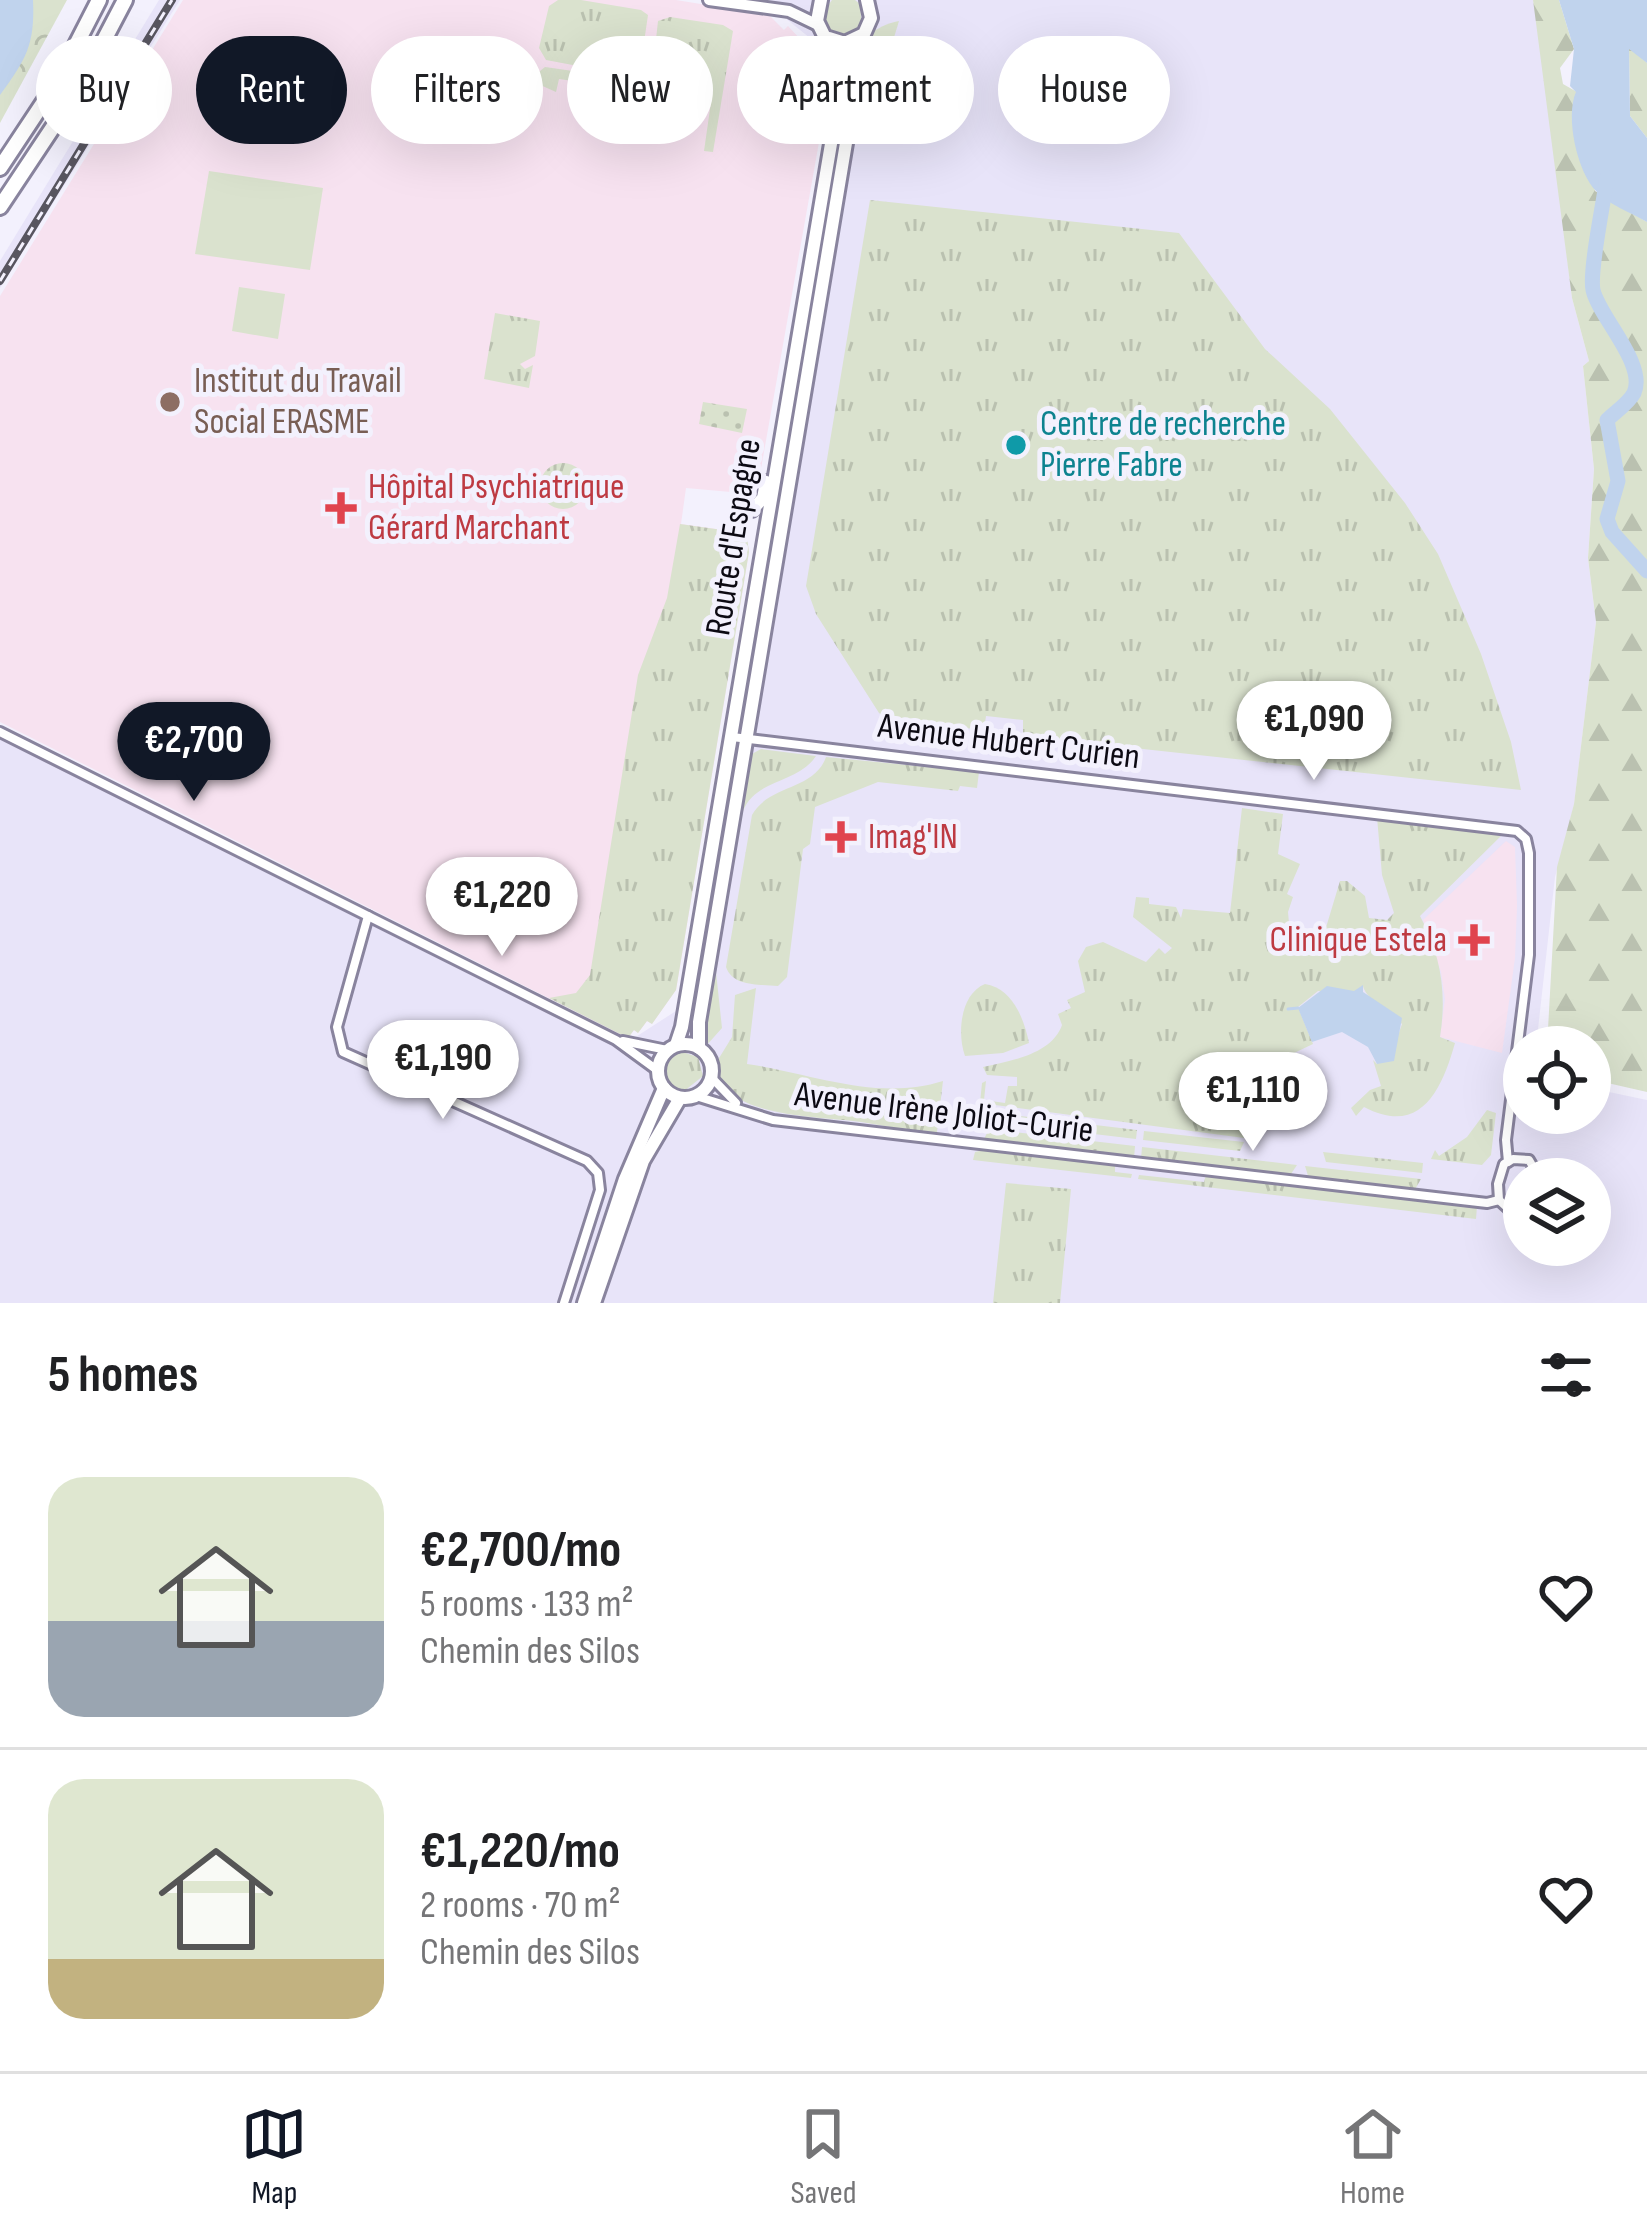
<!DOCTYPE html>
<meta charset="utf-8">
<style>
:root{--surface:#fff;--page:#f2f2f2;--text:#202124;--muted:#757577;--line:#e0e0e0;--accent:#111827}
body{margin:0;font-family:"Sofia Sans Condensed",sans-serif;background:var(--page);color:var(--text);height:100vh;display:flex;flex-direction:column;font-size:45px;white-space:nowrap}
*{box-sizing:border-box;margin:0}
p{font-size:39px;color:var(--muted)}
.icon{flex:none;width:66px;height:66px;fill:none;stroke:currentColor;stroke-width:2;stroke-linecap:round;stroke-linejoin:round}
.map{position:relative;height:1303px;overflow:hidden}
.details{display:flex;flex-direction:column;background:var(--surface);flex:1}
.details>*{flex:none}
.top-card{position:absolute;left:36px;top:36px;width:1575px;height:108px;display:flex;gap:24px}
.tools{position:absolute;left:1503px;top:1026px;display:grid;gap:24px}
.tools a{display:grid;place-items:center;width:108px;height:108px;border-radius:50%;background:var(--surface);box-shadow:0 12px 48px #0002;font-size:60px}
.price{position:absolute;translate:-50% -102px;padding:0 27px;border-radius:42px;background:#fff;color:#222;font-size:39px;line-height:78px;filter:drop-shadow(0 3px 6px #0008)}
.price::after{content:'';position:absolute;left:50%;top:72px;width:36px;height:27px;margin-left:-18px;background:inherit;clip-path:polygon(0 0,100% 0,50% 100%)}
.price.current{background:var(--accent);color:#fff}
ul{padding:0;list-style:none}
li{display:flex;align-items:center;gap:36px;height:300px;padding:0 48px}
li+li{border-top:3px solid var(--line)}
li span{display:grid;place-items:center;flex:none;width:336px;height:240px;border-radius:36px;color:#555}
li>.icon{margin-inline-start:auto}
span .icon{width:144px;height:144px;fill:#fffc;stroke-width:1}
li b{font-size:51px}
h2{display:flex;justify-content:space-between;align-items:center;height:144px;padding:0 48px;font-size:51px}
.chip{padding:0 42px;border-radius:54px;background:var(--surface);box-shadow:0 12px 48px #0002;font-size:42px;line-height:108px}
.chip.current{background:var(--accent);color:#fff}
.menu{display:flex;justify-content:space-around;align-items:center;height:168px;border-top:3px solid var(--line);background:var(--surface);font-size:33px;color:var(--muted)}
.menu a{display:grid;justify-items:center;gap:6px}
.menu .current{color:var(--accent)}
.map>svg:first-child{display:block}
</style>
<div class="map">
<svg width="1647" height="1303" viewBox="0 0 1647 1303">
<defs>
<pattern id="grass-tufts" width="24" height="20" patternUnits="userSpaceOnUse" patternTransform="scale(3)"><rect width="24" height="20" fill="#dae2ce"/><path d="M3 7l-1-3M5 7V3M7 7l1-3M15 17l-1-3M17 17v-4M19 17l1-3" fill="none" stroke="#bac1b0"/></pattern>
<pattern id="forest-firs" width="22" height="20" patternUnits="userSpaceOnUse" patternTransform="scale(3)"><rect width="22" height="20" fill="#dae2ce"/><path d="M5 1l3.5 6h-7zM16 11l3.5 6h-7z" fill="#bac1b0"/></pattern>
<pattern id="park-crowns" width="20" height="18" patternUnits="userSpaceOnUse" patternTransform="scale(3)"><rect width="20" height="18" fill="#dae2ce"/><path d="M2 6a3 3 0 1 1 6 0M12 15a3 3 0 1 1 6 0" fill="none" stroke="#bac1b0"/></pattern>
<pattern id="garden-dots" width="8" height="8" patternUnits="userSpaceOnUse" patternTransform="scale(3)"><rect width="8" height="8" fill="#dae2ce"/><path d="M2 2h.1M6 6h.1" fill="none" stroke="#bac1b0" stroke-width="1.8" stroke-linecap="round"/></pattern>
</defs>
<rect width="100%" height="100%" fill="#f3f1fd"/>
<g fill="#e8e4f9" fill-rule="evenodd">
<path d="M159 0H180L0 288V261Z"/>
<path d="M715 0H1533L1540 34 1572 298 1589 361 1583 366 1594 469 1588 558 1596 622 1574 805 1555 877 1536 1047H1524V1113H1590V1088L1647 1100V1303H0V726L631 1040 679 1009 788 374 830 98 826 51 779 13ZM1524 1179H1590V1245H1524Z"/>
</g>
<g fill="#f7e2f0">
<path d="M183 0H676L769 15 784 30 788 26 802 41 806 37 823 56 827 97 759 480 752 489 742 493 686 488 681 524 737 532 747 538 749 552 676 990 652 1024 647 1021 638 1033 634 1030 628 1038 0 722V296Z"/>
<path d="M1506 841 1515 847 1517 906 1515 958 1502 1053 1440 1037 1445 999 1441 972 1423 920Z"/>
</g>
<g fill="url(#grass-tufts)">
<path d="M581 0 641 10 648 15 637 90 559 79 556 92 538 84 535 75 545 67 594 74V69L546 60 539 48 549 6 558 0Z"/>
<path d="M832 0H855L860 4 862 27 847 37 828 30 824 11Z"/>
<path d="M670 17 723 25 733 31 713 152 704 151 711 102 703 87 652 76 658 21Z"/>
<path d="M899 21 892 44 870 70 857 66C858 40 874 26 899 21Z"/>
<path d="M870 200 1179 233 1265 349 1330 409 1405 503 1438 554 1481 654 1511 742 1521 790 1023 736V720L986 716 984 730 889 720 879 713 816 614 806 586Z"/>
<path d="M495 313 540 321 535 356 520 364 525 369 533 365 529 388 484 379Z"/>
<circle cx="563" cy="486" r="23"/>
<path d="M680 524 737 532 747 538 749 552 676 990 652 1024 647 1021 638 1033 634 1030 628 1038 549 998 576 993 590 975 638 675 667 598Z"/>
<path d="M761 749 816 756C798 784 756 778 743 811L716 972 722 1028 706 1046 703 1037 750 755Z"/>
<path d="M826 757 979 772 977 788 960 786 958 791 878 782 815 807 810 844 803 849 787 977 778 986C759 984 733 987 726 967L752 815C769 784 814 791 826 757Z"/>
<path d="M1242 808 1283 814 1278 854 1300 864 1287 894 1293 897 1288 912 1290 934 1299 936 1298 952 1318 954 1340 881H1347L1365 896 1369 918 1387 920 1394 913 1382 875 1377 817 1505 832 1420 916C1441 955 1447 993 1440 1037L1455 1043C1442 1089 1421 1137 1364 1107L1356 1116 1351 1108 1370 1090 1381 1086 1373 1060 1377 1064 1394 1047 1402 1024C1390 1010 1366 1000 1363 986L1354 992 1318 991 1298 1007 1313 1044 1254 1072 1244 1138 980 1103 982 1083 986 1081 984 1100 1005 1103 1008 1086H1017V1077L987 1075 983 1067C1011 1061 1052 1054 1062 1025L1058 1014 1071 1008 1067 1000 1085 992 1078 961 1086 947 1103 942 1146 962 1159 948 1165 954 1172 948 1133 917 1136 897 1149 898V904L1176 907 1181 918 1183 909 1230 913Z"/>
<path d="M985 984C1012 988 1024 1018 1029 1043L1003 1053 965 1056C957 1034 960 994 985 984Z"/>
<path d="M756 988 747 1064C811 1073 877 1102 943 1081L937 1132C908 1133 881 1124 853 1121 815 1116 716 1117 716 1063L732 1037 735 995Z"/>
<path d="M679 1051 698 1057 703 1076 683 1092 670 1088 663 1076 668 1057Z"/>
<path d="M1487 1110 1496 1113 1491 1155 1482 1165 1431 1159 1435 1150 1439 1156 1467 1137Z"/>
<path d="M979 1111 1137 1130 1136 1139 1010 1124 1009 1121H978Z"/>
<path d="M989 1129 1135 1146 1134 1159 984 1139Z"/>
<path d="M1144 1131 1244 1142 1240 1151 1143 1140Z"/>
<path d="M1142 1147 1297 1165 1289 1177 1141 1159Z"/>
<path d="M984 1150 1115 1164V1172L1132 1174 1131 1178 973 1160 975 1152Z"/>
<path d="M1323 1152 1423 1163 1422 1173 1326 1162Z"/>
<path d="M1305 1166 1421 1179 1414 1191 1309 1179Z"/>
<path d="M1139 1175 1204 1182 1206 1175 1477 1206 1476 1219 1138 1179Z"/>
<path d="M1006 1183 1071 1189 1060 1303H993Z"/>
</g>
<g fill="url(#forest-firs)">
<path d="M1533 0H1559L1574 49 1560 68 1563 84 1577 92 1595 191 1647 222V1092L1590 1079V1047H1547L1557 867 1574 804 1596 622 1588 558 1594 469 1583 366 1589 361 1572 298Z"/>
<path d="M1629 47 1647 63V138L1630 116Z"/>
</g>
<path fill="url(#park-crowns)" d="M0 0H67L0 123Z"/>
<path fill="url(#garden-dots)" d="M703 402 747 409 742 433 699 424Z"/>
<g fill="#dae2ce">
<path d="M209 171 323 188 310 270 195 254Z"/>
<path d="M239 287 285 294 278 339 232 331Z"/>
</g>
<g fill="#c0d3ed">
<path d="M0 0H33C35 45 26 59 0 95Z"/>
<path d="M1559 0H1647V63L1629 49 1630 116 1647 138V222C1632 213 1609 205 1597 192 1577 173 1565 116 1576 92L1570 86 1574 49Z"/>
<path d="M1363 985V992L1402 1018 1394 1061 1377 1064 1368 1047 1342 1032 1312 1042 1298 1008 1327 986 1354 991Z"/>
</g>
<g fill="none" stroke-linecap="round" stroke-linejoin="round">
<path stroke="#c0d3ed" stroke-width="3" d="M1288 1009 1298 1008"/>
<path stroke="#c0d3ed" stroke-width="15" d="M1607 177C1604 201 1589 271 1593 290 1599 317 1647 364 1634 393 1628 404 1615 412 1607 420L1618 481 1607 519 1612 532 1647 571"/>
<g stroke="#89849e" stroke-width="14">
<g id="street">
<path d="M0 732 616 1040 657 1070"/>
<path d="M732 737 1517 831 1526 839 1529 853V955L1506 1140 1508 1162"/>
<path d="M368 916 337 1027 343 1052 587 1161 598 1173 600 1190 564 1303"/>
<path d="M623 1041 667 1050"/>
<path d="M711 1077 736 1103"/>
<path d="M696 1096 773 1120 1487 1203 1499 1200"/>
<path d="M1524 1211H1511L1499 1200 1498 1184 1504 1164 1513 1159 1529 1160 1540 1179"/>
</g>
</g>
<g stroke="#89849e" stroke-width="16">
<path id="secondary" d="M709 0 789 11 818 25"/>
</g>
<g stroke="#89849e" stroke-width="18">
<g id="primary">
<path d="M829 38 845 43 864 34 871 18 867 0"/>
<path d="M752 510 763 498 766 482"/>
<circle cx="685" cy="1071" r="27"/>
<path d="M676 1045 682 1027 834 126 836 60 817 21 821 0"/>
<path d="M699 1048V1022L847 137 856 40"/>
<path d="M584 1303 625 1179 664 1088"/>
<path d="M594 1303 643 1161 680 1098"/>
</g>
</g>
<g stroke="#89849e" stroke-width="20">
<g id="highway">
<path d="M0 168 57 82 99 0"/>
<path d="M0 207 79 88 125 0"/>
</g>
</g>
<use href="#street" stroke="#fff" stroke-width="8"/>
<use href="#secondary" stroke="#fff" stroke-width="10"/>
<use href="#primary" stroke="#fff" stroke-width="12"/>
<use href="#highway" stroke="#fff" stroke-width="14"/>
<g stroke="#585660" stroke-width="8">
<path id="rail" d="M0 281 172 0"/>
</g>
<use href="#rail" stroke="#f3f1fd" stroke-width="3" stroke-dasharray="9" stroke-linecap="butt"/>
</g>
<circle fill="#8d6e63" stroke="#f3f1fd" stroke-width="4.5" cx="170" cy="402" r="12"/>
<circle fill="#0f9aa8" stroke="#f3f1fd" stroke-width="4.5" cx="1016" cy="445" r="12"/>
<g fill="#e0444e" stroke="#f3f1fd" stroke-width="4.5">
<path d="M335 490h12v12h12v12h-12v12h-12v-12h-12v-12h12z"/>
<path d="M835 819h12v12h12v12h-12v12h-12v-12h-12v-12h12z"/>
<path d="M1468 922h12v12h12v12h-12v12h-12v-12h-12v-12h12z"/>
</g>
<g text-anchor="middle" dominant-baseline="central" stroke-width="10" stroke-linejoin="round" paint-order="stroke">
<g font-size="36" fill="#785e54" stroke="#f3f1fd" text-anchor="start">
<text x="194" y="381">Institut du Travail<tspan x="194" dy="41">Social ERASME</tspan></text>
</g>
<g font-size="36" fill="#0d838f" stroke="#f3f1fd" text-anchor="start">
<text x="1040" y="424">Centre de recherche<tspan x="1040" dy="41">Pierre Fabre</tspan></text>
</g>
<g font-size="36" fill="#be3a42" stroke="#f3f1fd" text-anchor="start">
<text x="368" y="487">Hôpital Psychiatrique<tspan x="368" dy="41">Gérard Marchant</tspan></text>
<text x="868" y="837">Imag'IN</text>
<text x="1447" y="940" text-anchor="end">Clinique Estela</text>
</g>
<g font-size="36" fill="#0c0a13" stroke="#f3f1fd">
<text transform="translate(734 537) rotate(-81)">Route d'Espagne</text>
<text transform="translate(1009 742) rotate(7)">Avenue Hubert Curien</text>
<text transform="translate(944 1113) rotate(7)">Avenue Irène Joliot-Curie</text>
</g>
</g>
</svg>
<div class="tools">
<a><svg class="icon" aria-label="locate" viewBox="0 0 24 24"><circle cx="12" cy="12" r="6"/><path d="M12 2v4M12 18v4M2 12h4M18 12h4"/></svg></a>
<a><svg class="icon" aria-label="layers" viewBox="0 0 24 24"><path d="M12 4l9 5-9 5-9-5zM3 14l9 5 9-5"/></svg></a>
</div>
<b class="price" style="left:1314px;top:783px">€1,090</b>
<b class="price current" style="left:194px;top:804px">€2,700</b>
<b class="price" style="left:502px;top:959px">€1,220</b>
<b class="price" style="left:443px;top:1122px">€1,190</b>
<b class="price" style="left:1253px;top:1154px">€1,110</b>
<div class="top-card">
<a class="chip">Buy</a>
<a class="chip current">Rent</a>
<a class="chip">Filters</a>
<a class="chip">New</a>
<a class="chip">Apartment</a>
<a class="chip">House</a>
</div>
</div>
<section class="details">
<h2>5 homes<svg class="icon" aria-label="filters" viewBox="0 0 24 24"><path d="M4 7h16M4 17h16"/><circle cx="9" cy="7" r="2"/><circle cx="15" cy="17" r="2"/></svg></h2>
<ul>
<li><span style="background:linear-gradient(#dfe7d0 60%,#9aa5b1 0)"><svg class="icon" aria-label="home" viewBox="0 0 24 24"><path d="M3 11l9-7 9 7M6 9v11h12V9"/></svg></span><div><b>€2,700/mo</b><p>5 rooms · 133 m²</p><p>Chemin des Silos</p></div><svg class="icon" aria-label="heart" viewBox="0 0 24 24"><path d="M12 20l-8-8c-3-5 5-10 8-4 3-6 11-1 8 4z"/></svg></li>
<li><span style="background:linear-gradient(#dfe7d0 75%,#c2b280 0)"><svg class="icon" aria-label="home" viewBox="0 0 24 24"><path d="M3 11l9-7 9 7M6 9v11h12V9"/></svg></span><div><b>€1,220/mo</b><p>2 rooms · 70 m²</p><p>Chemin des Silos</p></div><svg class="icon" aria-label="heart" viewBox="0 0 24 24"><path d="M12 20l-8-8c-3-5 5-10 8-4 3-6 11-1 8 4z"/></svg></li>
</ul>
</section>
<nav class="menu">
<a class="current"><svg class="icon" aria-label="map" viewBox="0 0 24 24"><path d="M3 6l6-2 6 2 6-2v14l-6 2-6-2-6 2zM9 4v14M15 6v14"/></svg>Map</a>
<a><svg class="icon" aria-label="saved" viewBox="0 0 24 24"><path d="M7 4h10v16l-5-4-5 4z"/></svg>Saved</a>
<a><svg class="icon" aria-label="home" viewBox="0 0 24 24"><path d="M3 11l9-7 9 7M6 9v11h12V9"/></svg>Home</a>
</nav>
